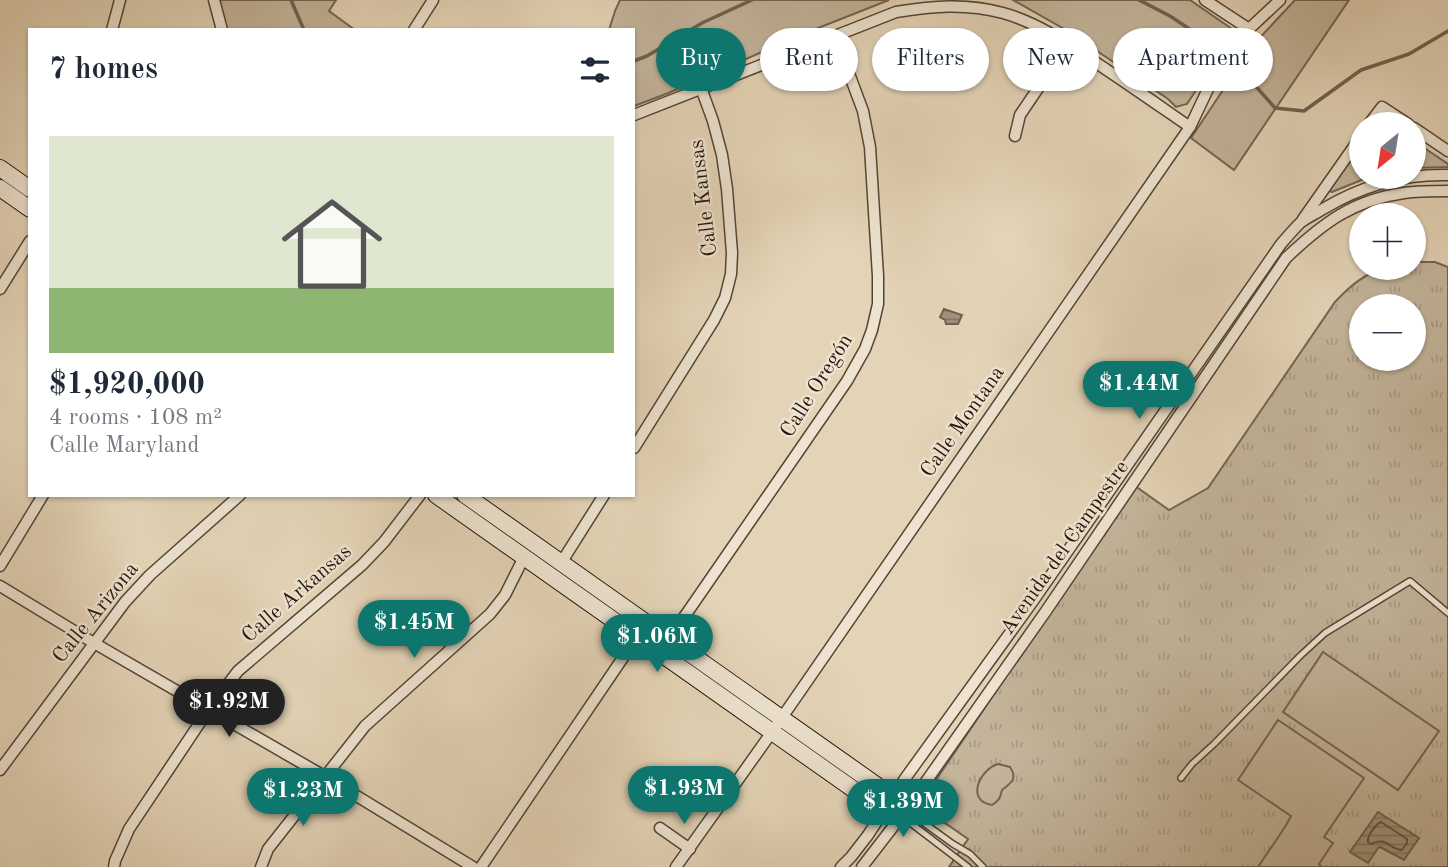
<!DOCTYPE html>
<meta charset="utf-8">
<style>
:root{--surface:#fff;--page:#f2f2f3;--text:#1f2937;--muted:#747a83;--line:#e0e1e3;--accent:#0f766e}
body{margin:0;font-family:"Old Standard TT",serif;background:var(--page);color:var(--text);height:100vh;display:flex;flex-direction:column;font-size:26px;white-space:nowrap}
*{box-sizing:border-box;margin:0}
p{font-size:23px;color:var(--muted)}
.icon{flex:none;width:38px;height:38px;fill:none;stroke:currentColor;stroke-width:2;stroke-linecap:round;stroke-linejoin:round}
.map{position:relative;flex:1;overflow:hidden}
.sheet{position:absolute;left:28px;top:28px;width:607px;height:469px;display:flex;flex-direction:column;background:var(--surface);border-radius:0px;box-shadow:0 2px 5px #0004}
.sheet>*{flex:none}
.guide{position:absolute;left:656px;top:28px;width:665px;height:63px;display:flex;gap:14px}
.needle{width:46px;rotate:210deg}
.fabs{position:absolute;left:1349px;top:112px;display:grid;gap:14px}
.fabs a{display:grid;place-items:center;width:77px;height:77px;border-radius:50%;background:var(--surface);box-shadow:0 2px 5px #0004;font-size:35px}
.price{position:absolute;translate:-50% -60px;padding:0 16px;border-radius:24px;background:var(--accent);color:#fff;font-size:23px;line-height:46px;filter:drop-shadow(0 2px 4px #0008)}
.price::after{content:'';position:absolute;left:50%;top:42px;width:21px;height:16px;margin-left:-10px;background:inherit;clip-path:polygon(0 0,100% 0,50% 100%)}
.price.on{background:#222;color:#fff}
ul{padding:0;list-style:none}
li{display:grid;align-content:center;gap:14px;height:371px;padding:0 21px}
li+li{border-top:2px solid var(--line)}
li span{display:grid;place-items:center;height:217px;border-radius:0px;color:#555}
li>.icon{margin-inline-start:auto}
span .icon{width:126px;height:126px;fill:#fffc;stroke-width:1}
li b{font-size:30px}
h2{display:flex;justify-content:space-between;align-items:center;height:84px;padding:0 21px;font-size:30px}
.chip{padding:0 24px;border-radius:32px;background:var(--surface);box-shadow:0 2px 5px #0004;font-size:24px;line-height:63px}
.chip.on{background:var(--accent);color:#fff}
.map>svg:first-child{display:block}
</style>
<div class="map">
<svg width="1448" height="867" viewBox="0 0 1448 867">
<defs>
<pattern id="grass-tufts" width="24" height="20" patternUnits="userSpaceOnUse" patternTransform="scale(1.75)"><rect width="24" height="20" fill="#c3b49a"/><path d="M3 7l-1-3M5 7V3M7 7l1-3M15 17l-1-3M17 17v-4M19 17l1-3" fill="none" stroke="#a79a83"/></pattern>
<pattern id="water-rules" width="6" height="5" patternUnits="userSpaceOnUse" patternTransform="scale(1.75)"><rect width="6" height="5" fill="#a2937c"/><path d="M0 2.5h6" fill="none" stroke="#847764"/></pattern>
</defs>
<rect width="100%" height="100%" fill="#e4d4b7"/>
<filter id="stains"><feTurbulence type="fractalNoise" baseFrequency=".00286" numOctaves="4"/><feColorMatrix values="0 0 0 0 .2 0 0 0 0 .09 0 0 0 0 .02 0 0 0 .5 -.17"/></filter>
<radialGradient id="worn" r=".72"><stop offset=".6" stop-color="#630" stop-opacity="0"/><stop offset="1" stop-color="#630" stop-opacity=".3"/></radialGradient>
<path fill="url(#grass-tufts)" stroke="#736452" stroke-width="2" fill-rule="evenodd" d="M1414 262H1435L1448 267V867H949L968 839 919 805 1135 486 1169 510 1208 488 1335 302C1348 288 1365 272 1386 268 1394 266 1405 268 1414 268ZM1362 306H1414V359H1362Z"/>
<g fill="#c3b49a" stroke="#736452" stroke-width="2">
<path d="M214 0H336L329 11 355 30H219Z"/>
<path d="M620 0H889L808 32 666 94 634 106V30H609L615 11Z"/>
<path d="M1013 0H1190L1235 31 1187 104 1176 107 1168 99 1066 30Z"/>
<path d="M1295 0H1349L1234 170 1191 138 1253 45Z"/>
<path d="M1414 141 1448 164V167L1414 168Z"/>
<path d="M1361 142 1362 177H1369L1332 192 1329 191Z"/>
<path d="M1323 652 1439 731 1398 790 1283 712Z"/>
<path d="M1278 720 1364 778 1324 837 1333 843 1319 864 1322 867H1258L1285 827 1291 816 1238 780Z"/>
<path d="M998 764 1010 767C1018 779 1011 783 1002 790 1000 798 999 801 992 805 965 801 980 769 998 764Z"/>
</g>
<g fill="url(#water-rules)" stroke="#6f614e" stroke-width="2">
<path d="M944 309 962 315 958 324H946L945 320 940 317Z"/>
<path d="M1378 812 1419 838 1404 860 1380 847 1378 848 1368 863 1350 852Z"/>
</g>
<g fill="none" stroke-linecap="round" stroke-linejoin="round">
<path stroke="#625443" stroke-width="2" d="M1381 822 1407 839V843L1402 850C1389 849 1386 836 1371 844L1368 842C1367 836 1375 825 1381 822Z"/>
<g stroke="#6f614e" stroke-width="3.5">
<path d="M291 0 304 30"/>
<path d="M1139 0 1170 16 1215 46"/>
<path d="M634 61 647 56 702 23 752 0"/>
<path d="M1245 74 1275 108 1304 111 1361 70 1409 54 1448 31"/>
</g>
<g stroke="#534535" stroke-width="8">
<g id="lane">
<path d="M1181 778 1192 764 1214 744 1300 656 1325 633 1410 581 1448 613"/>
<path d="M906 810 953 844 970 854 983 867"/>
<path d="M904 818 968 867"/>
</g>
</g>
<g stroke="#534535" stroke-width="13">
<g id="street">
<path d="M214 0 222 30"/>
<path d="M1205 0 1249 29"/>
<path d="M112 30 120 0"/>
<path d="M414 30 433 0"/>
<path d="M634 115 896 12C933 6 965 3 1003 13 1039 23 1070 45 1101 66 1131 86 1161 107 1190 127"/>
<path d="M1369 124 1382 107 1408 124"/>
<path d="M1414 128 1448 151"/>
<path d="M1015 136 1020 115 1068 44"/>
<path d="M1303 219 1362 135"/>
<path d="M0 289 30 241"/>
<path d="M634 448 714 320 725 298 731 274 732 253 727 189 722 155 713 121 701 88"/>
<path d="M561 563 604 495"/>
<path d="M0 566 43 495"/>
<path d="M0 586 94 643 324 776 473 867"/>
<path d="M669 639 847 381 865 349 872 330 878 304V276L870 147 863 111 835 36"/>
<path d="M0 770 125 602 150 575 240 495"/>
<path d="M660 828 690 849"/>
<path d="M114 867 115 861 129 829 209 709 238 671 362 565 384 542 420 495"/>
<path d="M261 867 268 849 365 726 490 614 505 595 524 557"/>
<path d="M481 867 637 637"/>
<path d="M676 867 772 732 1190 127 1217 70 1249 29 1280 0"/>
<path d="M841 867 851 857 868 835 904 780 1033 601 1281 244C1287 237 1293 230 1300 223 1306 218 1315 214 1323 209 1361 186 1404 174 1448 175"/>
<path d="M862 867 906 810 1046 611 1286 258C1323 223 1353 200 1404 193 1418 191 1434 191 1448 191"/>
</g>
</g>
<g stroke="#23150a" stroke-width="18">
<g id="secondary">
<path d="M0 168 30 189"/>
<path d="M0 188 30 209"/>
<path d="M436 495 870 801 901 816"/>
<path d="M465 495 879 787 890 800 904 808"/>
</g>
</g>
<use href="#lane" stroke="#ede3d0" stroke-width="5"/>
<use href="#street" stroke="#ede3d0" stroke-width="10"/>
<use href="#secondary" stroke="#ede3d0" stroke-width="16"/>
</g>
<g text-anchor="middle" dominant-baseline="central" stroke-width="5" stroke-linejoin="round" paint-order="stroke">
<g font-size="21" fill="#23150a" stroke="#ede3d0">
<text transform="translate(704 198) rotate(-97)">Calle Kansas</text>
<text transform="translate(817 386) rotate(-58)">Calle Oregón</text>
<text transform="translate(963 422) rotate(-55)">Calle Montana</text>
<text transform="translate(1065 548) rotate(-55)">Avenida del Campestre</text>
<text transform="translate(297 594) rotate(-41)">Calle Arkansas</text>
<text transform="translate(96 613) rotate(-51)">Calle Arizona</text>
</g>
</g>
<rect width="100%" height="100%" filter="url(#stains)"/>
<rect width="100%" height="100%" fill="url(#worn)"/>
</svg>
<div class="fabs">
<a><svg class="needle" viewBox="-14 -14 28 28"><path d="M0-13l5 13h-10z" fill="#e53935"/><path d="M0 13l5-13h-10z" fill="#747a83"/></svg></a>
<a>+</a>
<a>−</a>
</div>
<b class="price" style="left:1139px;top:421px">$1.44M</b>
<b class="price" style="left:414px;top:660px">$1.45M</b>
<b class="price" style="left:657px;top:674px">$1.06M</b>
<b class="price on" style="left:229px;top:739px">$1.92M</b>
<b class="price" style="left:684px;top:826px">$1.93M</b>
<b class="price" style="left:303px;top:828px">$1.23M</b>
<b class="price" style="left:903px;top:839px">$1.39M</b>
<div class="guide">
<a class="chip on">Buy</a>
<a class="chip">Rent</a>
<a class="chip">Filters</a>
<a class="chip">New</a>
<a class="chip">Apartment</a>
</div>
<section class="sheet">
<h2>7 homes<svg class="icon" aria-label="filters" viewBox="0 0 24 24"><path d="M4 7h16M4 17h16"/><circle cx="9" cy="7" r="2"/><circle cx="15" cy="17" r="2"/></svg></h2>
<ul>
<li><span style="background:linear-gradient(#dfe7d0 70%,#8fb573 0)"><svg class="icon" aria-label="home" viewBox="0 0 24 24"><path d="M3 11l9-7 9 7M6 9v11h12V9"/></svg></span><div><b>$1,920,000</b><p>4 rooms · 108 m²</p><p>Calle Maryland</p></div></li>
</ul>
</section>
</div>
